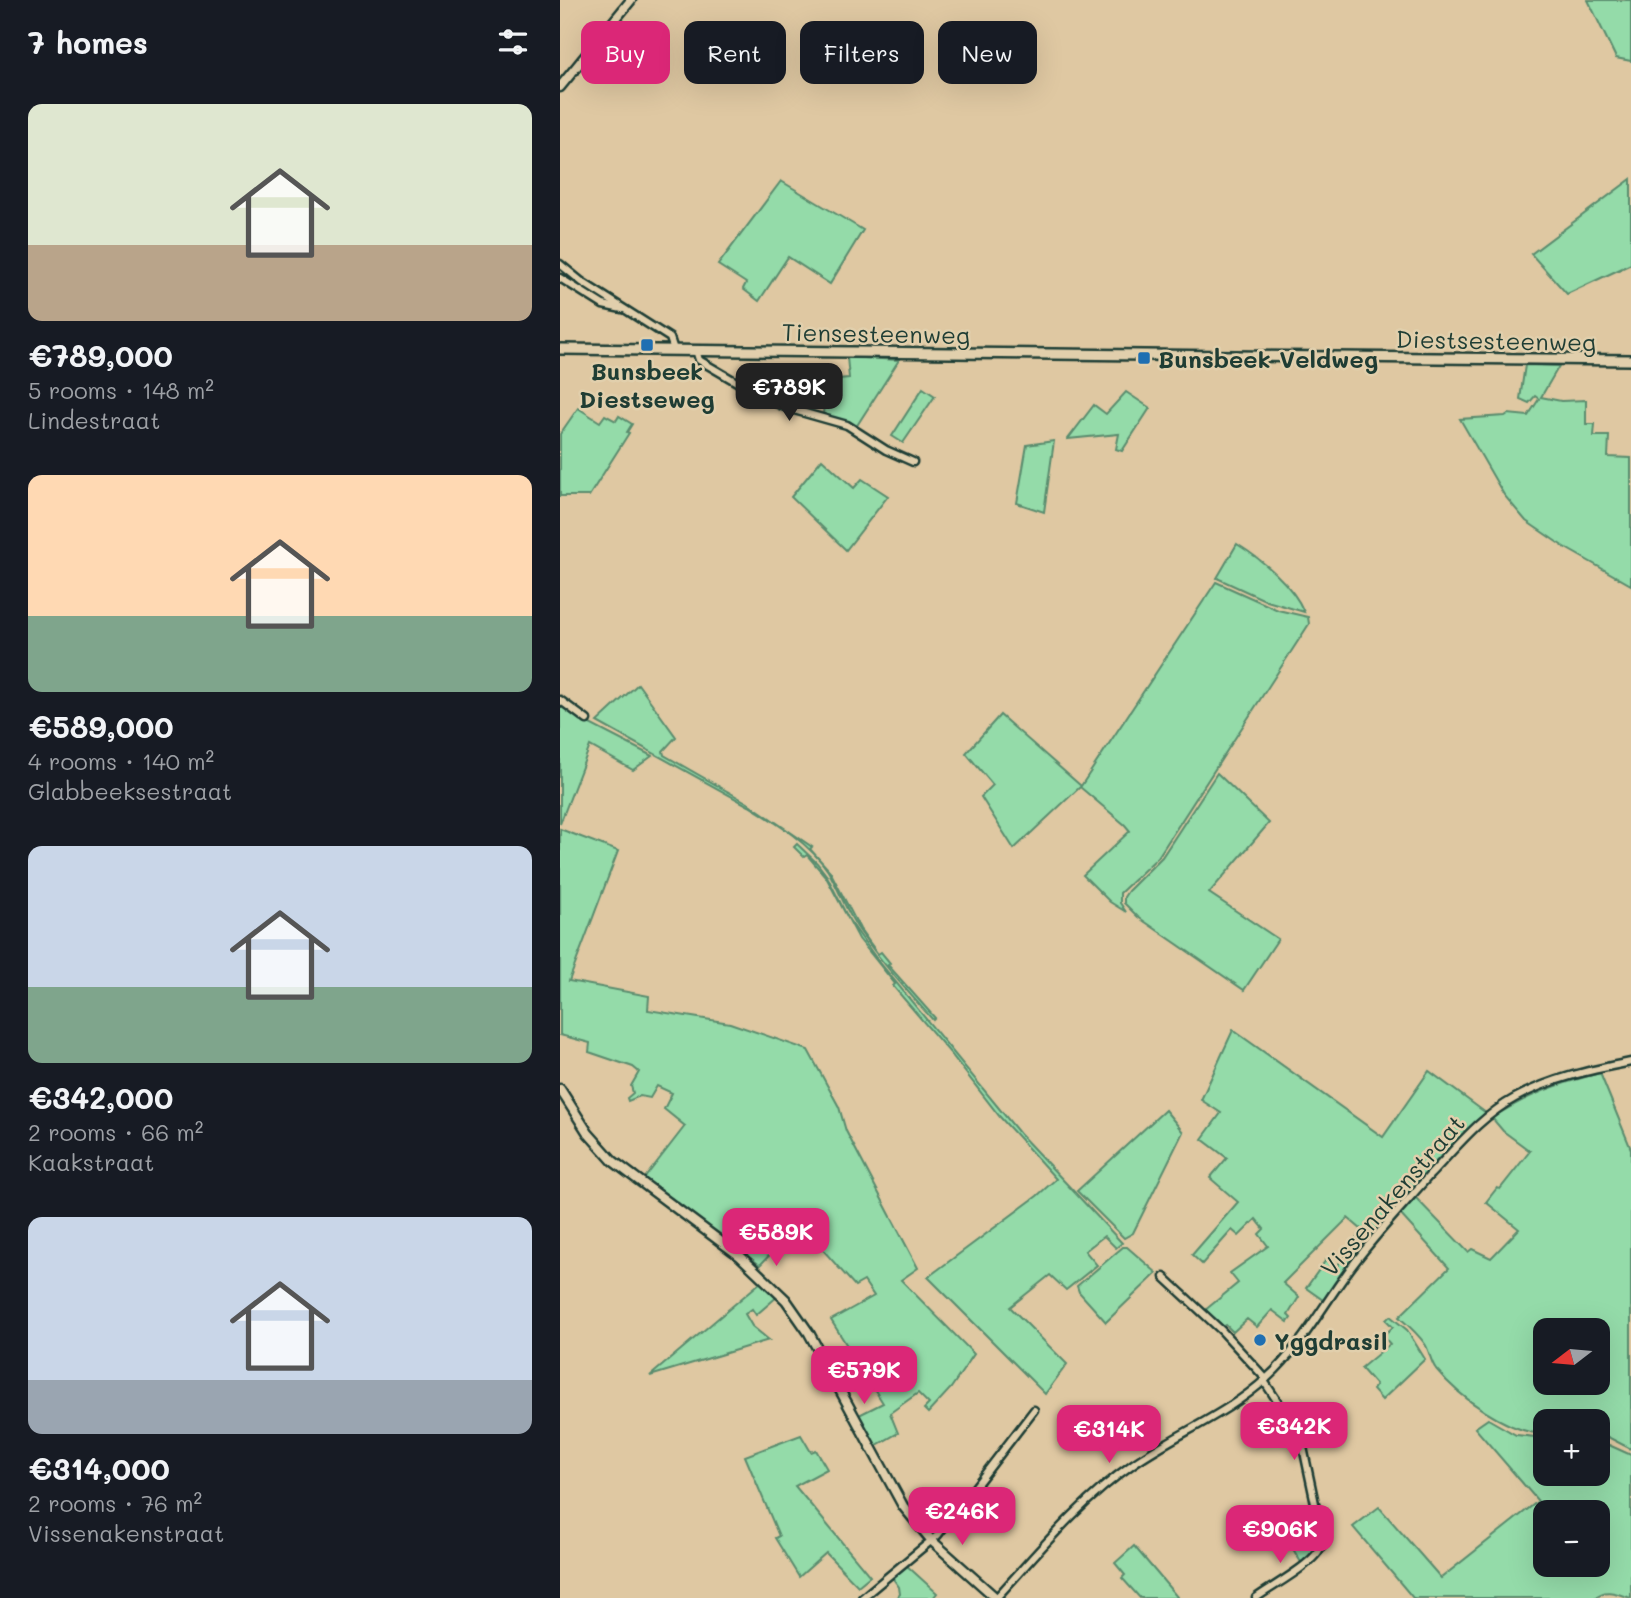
<!DOCTYPE html>
<meta charset="utf-8">
<style>
:root{--surface:#171b24;--page:#242831;--text:#f1f3f6;--muted:#9ea1a6;--accent:#db2777}
body{margin:0;font-family:Mali,sans-serif;background:var(--page);color:var(--text);height:100vh;display:flex;flex-direction:column;font-size:26px;white-space:nowrap}
*{box-sizing:border-box;margin:0}
p{font-size:23px;color:var(--muted)}
.icon{flex:none;width:38px;height:38px;fill:none;stroke:currentColor;stroke-width:2;stroke-linecap:round;stroke-linejoin:round}
.map{position:relative;flex:1;overflow:hidden}
.drawer{display:flex;flex-direction:column;background:var(--surface);width:560px}
.drawer>*{flex:none}
.guide{position:absolute;left:21px;top:21px;width:665px;height:63px;display:flex;gap:14px}
.needle{width:46px;rotate:254deg}
.tools{position:absolute;left:973px;top:1318px;display:grid;gap:14px}
.tools a{display:grid;place-items:center;width:77px;height:77px;border-radius:14px;background:var(--surface);box-shadow:0 7px 28px #0002;font-size:35px}
.price{position:absolute;translate:-50% -60px;padding:0 16px;border-radius:14px;background:var(--accent);color:#fff;font-size:23px;line-height:46px;filter:drop-shadow(0 2px 4px #0008)}
.price::after{content:'';position:absolute;left:50%;top:42px;width:21px;height:16px;margin-left:-10px;background:inherit;clip-path:polygon(0 0,100% 0,50% 100%)}
.price.active{background:#222;color:#fff}
ul{padding:0;list-style:none}
li{display:grid;align-content:center;gap:14px;height:371px;padding:0 28px}
li span{display:grid;place-items:center;height:217px;border-radius:14px;color:#555}
li>.icon{margin-inline-start:auto}
span .icon{width:126px;height:126px;fill:#fffc;stroke-width:1}
li b{font-size:30px}
h2{display:flex;justify-content:space-between;align-items:center;height:84px;padding:0 28px;font-size:30px}
.pill{padding:0 24px;border-radius:14px;background:var(--surface);box-shadow:0 7px 28px #0002;font-size:24px;line-height:63px}
.pill.active{background:var(--accent);color:#fff}
main{display:flex;flex:1;min-height:0}
.map>svg:first-child{display:block}
</style>
<main>
<section class="drawer">
<h2>7 homes<svg class="icon" aria-label="filters" viewBox="0 0 24 24"><path d="M4 7h16M4 17h16"/><circle cx="9" cy="7" r="2"/><circle cx="15" cy="17" r="2"/></svg></h2>
<ul>
<li><span style="background:linear-gradient(#dfe7d0 65%,#b9a48a 0)"><svg class="icon" aria-label="home" viewBox="0 0 24 24"><path d="M3 11l9-7 9 7M6 9v11h12V9"/></svg></span><div><b>€789,000</b><p>5 rooms · 148 m²</p><p>Lindestraat</p></div></li>
<li><span style="background:linear-gradient(#ffd9b3 65%,#7fa58c 0)"><svg class="icon" aria-label="home" viewBox="0 0 24 24"><path d="M3 11l9-7 9 7M6 9v11h12V9"/></svg></span><div><b>€589,000</b><p>4 rooms · 140 m²</p><p>Glabbeeksestraat</p></div></li>
<li><span style="background:linear-gradient(#c9d6e8 65%,#7fa58c 0)"><svg class="icon" aria-label="home" viewBox="0 0 24 24"><path d="M3 11l9-7 9 7M6 9v11h12V9"/></svg></span><div><b>€342,000</b><p>2 rooms · 66 m²</p><p>Kaakstraat</p></div></li>
<li><span style="background:linear-gradient(#c9d6e8 75%,#9aa5b1 0)"><svg class="icon" aria-label="home" viewBox="0 0 24 24"><path d="M3 11l9-7 9 7M6 9v11h12V9"/></svg></span><div><b>€314,000</b><p>2 rooms · 76 m²</p><p>Vissenakenstraat</p></div></li>
</ul>
</section>
<div class="map">
<svg width="1071" height="1598" viewBox="0 0 1071 1598">
<rect width="100%" height="100%" fill="#dfc8a2"/>
<filter id="ink" filterUnits="userSpaceOnUse"><feTurbulence type="fractalNoise" baseFrequency=".0143" numOctaves="2"/><feDisplacementMap in="SourceGraphic" scale="14" xChannelSelector="R" yChannelSelector="G"/><feConvolveMatrix kernelMatrix="1 2 1 2 8 2 1 2 1" color-interpolation-filters="sRGB"/></filter>
<g filter="url(#ink)">
<g fill="#94dba9" stroke="#5a8c6e" stroke-width="2" fill-rule="evenodd">
<path d="M1028 0H1071V61L1056 58Z"/>
<path d="M1071 179V264L1007 294 971 254Z"/>
<path d="M221 181 303 230 270 284 228 257 199 301 183 289 186 283 158 265Z"/>
<path d="M287 357 339 360 296 427 276 418 263 415 266 380 289 378Z"/>
<path d="M965 365 999 366 981 397 1001 401 1026 400V424H1035L1034 436H1049L1048 457 1071 458V585L1004 547 966 521 944 495 900 419 945 416 948 414 968 416 979 399 975 396 969 403 960 399Z"/>
<path d="M363 388 375 396 343 443 332 436Z"/>
<path d="M566 392 590 408 562 451 556 449 559 434 508 439 534 405 546 414Z"/>
<path d="M18 408 40 422 45 415 56 421 59 416 72 424 67 432 69 433 29 496H0V434Z"/>
<path d="M494 441 484 512 457 503 467 445Z"/>
<path d="M262 459 294 488 302 479 328 496 286 550 231 497Z"/>
<path d="M677 544C701 559 733 585 744 612L707 601 657 578Z"/>
<path d="M656 582 718 610 748 617 749 624 598 857 560 893V903L566 912 550 902 523 875 570 831 565 825 520 787 454 849 421 797 433 785 406 753 440 715 521 786Z"/>
<path d="M78 684 116 737 103 751 104 755 188 803 252 847 250 849 270 871 300 929 318 954 321 952 330 963 328 965 375 1018 373 1020C348 992 323 964 301 933 287 914 280 891 268 871 250 844 217 823 189 806L37 722Z"/>
<path d="M0 704 20 719 92 756 73 770 30 746 0 824Z"/>
<path d="M657 773 709 823 649 893 718 939 684 990 578 917 564 903V897L568 891 602 857Z"/>
<path d="M0 829 58 851 9 981 89 996 88 1010 170 1023 248 1050 279 1107 286 1131 358 1268 341 1280 414 1354 391 1388 368 1413 364 1409 369 1404 358 1393 330 1413 338 1433 315 1446 299 1415 323 1403 271 1320 314 1296 304 1281 295 1286 240 1224 200 1265 84 1179 125 1126 104 1109 112 1093 97 1086 90 1098 80 1096 68 1101 67 1098 73 1093 71 1086 79 1072 73 1067 29 1052 30 1043 0 1035Z"/>
<path d="M237 844 257 863 267 876 289 920 316 958 460 1134 562 1243 556 1248 544 1236 525 1251 537 1265 506 1290 490 1275 450 1307 507 1364 485 1394 368 1277 477 1196 496 1179 440 1117 391 1054 333 986 335 984 299 939 266 877 247 855 244 857 234 847Z"/>
<path d="M673 1030 823 1137 869 1071 926 1113C864 1168 811 1233 763 1300L746 1288 766 1260 776 1268 802 1230 788 1218 723 1283 739 1297 728 1315 731 1318 728 1322 712 1310 697 1327 687 1319 673 1332 666 1325 661 1328 644 1311 678 1283 670 1273 708 1246 699 1234 704 1229 696 1219 679 1236 672 1230 642 1264 632 1255 678 1202 650 1178 667 1158 642 1139 661 1113 641 1100Z"/>
<path d="M1040 1073 1071 1149V1449L1038 1432V1421H985V1434C948 1433 899 1397 876 1369 870 1361 870 1352 865 1344 858 1334 848 1325 839 1317L889 1268 840 1214 855 1197 908 1252 912 1249 931 1258 959 1229 926 1202 937 1188 940 1189 970 1151 943 1131 932 1118C970 1094 997 1084 1040 1073ZM985 1330H1038V1382H985Z"/>
<path d="M605 1110 623 1132 573 1233 564 1238 517 1191Z"/>
<path d="M563 1247H567L597 1273 546 1322 519 1292 517 1286Z"/>
<path d="M202 1281 218 1296 196 1315 192 1309 185 1314 192 1326 209 1340 90 1376Z"/>
<path d="M830 1316 847 1330 865 1359 822 1400 813 1390 816 1385 801 1368 830 1344 823 1336 833 1327 826 1320Z"/>
<path d="M928 1419 956 1435 985 1438V1474H1038V1440L1071 1455V1598C1058 1595 1047 1587 1035 1598H853L793 1527 819 1507 881 1578 978 1501 915 1428ZM1038 1512V1564H985V1512Z"/>
<path d="M241 1435 251 1452 256 1450 267 1469 235 1486 310 1576 298 1586 266 1553 239 1577 215 1538 219 1536 185 1456Z"/>
<path d="M715 1508 721 1517 733 1509 740 1521 747 1517 745 1515 756 1510C761 1540 766 1542 742 1564L710 1511Z"/>
<path d="M574 1546 618 1598H580L562 1578 565 1575 555 1563Z"/>
<path d="M345 1564 377 1593 373 1598H337L340 1594 339 1587 331 1576Z"/>
</g>
<g fill="none" stroke-linecap="round" stroke-linejoin="round">
<g stroke="#1f3d34" stroke-width="11">
<g id="street">
<path d="M0 264 22 282 110 338 114 350"/>
<path d="M0 278 43 305 62 309"/>
<path d="M136 350 139 360 204 398 227 408 287 425 326 450 353 462"/>
<path d="M0 700 27 720"/>
<path d="M604 1277 662 1331 706 1379"/>
<path d="M437 1597C480 1550 520 1501 573 1464 616 1434 668 1414 707 1378 740 1348 761 1309 787 1273 812 1238 841 1208 869 1176 896 1148 920 1117 955 1098 991 1078 1031 1070 1071 1062"/>
<path d="M302 1598 378 1535 474 1410"/>
<path d="M696 1598C713 1585 760 1562 763 1541L743 1447 735 1428 704 1381"/>
</g>
</g>
<g stroke="#1f3d34" stroke-width="13">
<g id="secondary">
<path d="M0 87 71 0"/>
<path d="M0 1089 28 1133 53 1161 180 1256 226 1300 249 1333 343 1506 372 1541 436 1598"/>
</g>
</g>
<g stroke="#1f3d34" stroke-width="14">
<path id="primary" d="M0 349 1071 360"/>
</g>
<use href="#street" stroke="#e1cfac" stroke-width="6"/>
<use href="#secondary" stroke="#e1cfac" stroke-width="8"/>
<use href="#primary" stroke="#e1cfac" stroke-width="9"/>
</g>
</g>
<g fill="#1f6fb2" stroke="#e1cfac" stroke-width="2.5">
<rect x="80" y="338" width="14" height="14" rx="3.5"/>
<rect x="577" y="351" width="14" height="14" rx="3.5"/>
<circle cx="700" cy="1340" r="7"/>
</g>
<g text-anchor="middle" dominant-baseline="central" stroke-width="5" stroke-linejoin="round" paint-order="stroke">
<g font-size="24" fill="#1f3d34" stroke="#e1cfac">
<text transform="translate(316 333) rotate(1)">Tiensesteenweg</text>
<text transform="translate(936 340) rotate(1)">Diestsesteenweg</text>
<text transform="translate(832 1195) rotate(-49)">Vissenakenstraat</text>
</g>
<g font-size="24" font-weight="bold" fill="#1f3d34" stroke="#e1cfac" text-anchor="start">
<text x="598" y="358">Bunsbeek Veldweg</text>
<text x="87" y="370" text-anchor="middle">Bunsbeek<tspan x="87" dy="28">Diestseweg</tspan></text>
<text x="714" y="1340">Yggdrasil</text>
</g>
</g>
</svg>
<div class="tools">
<a><svg class="needle" viewBox="-14 -14 28 28"><path d="M0-13l5 13h-10z" fill="#e53935"/><path d="M0 13l5-13h-10z" fill="#9ea1a6"/></svg></a>
<a>+</a>
<a>−</a>
</div>
<b class="price active" style="left:229px;top:423px">€789K</b>
<b class="price" style="left:216px;top:1268px">€589K</b>
<b class="price" style="left:304px;top:1406px">€579K</b>
<b class="price" style="left:734px;top:1462px">€342K</b>
<b class="price" style="left:549px;top:1465px">€314K</b>
<b class="price" style="left:402px;top:1547px">€246K</b>
<b class="price" style="left:720px;top:1565px">€906K</b>
<div class="guide">
<a class="pill active">Buy</a>
<a class="pill">Rent</a>
<a class="pill">Filters</a>
<a class="pill">New</a>
</div>
</div>
</main>
